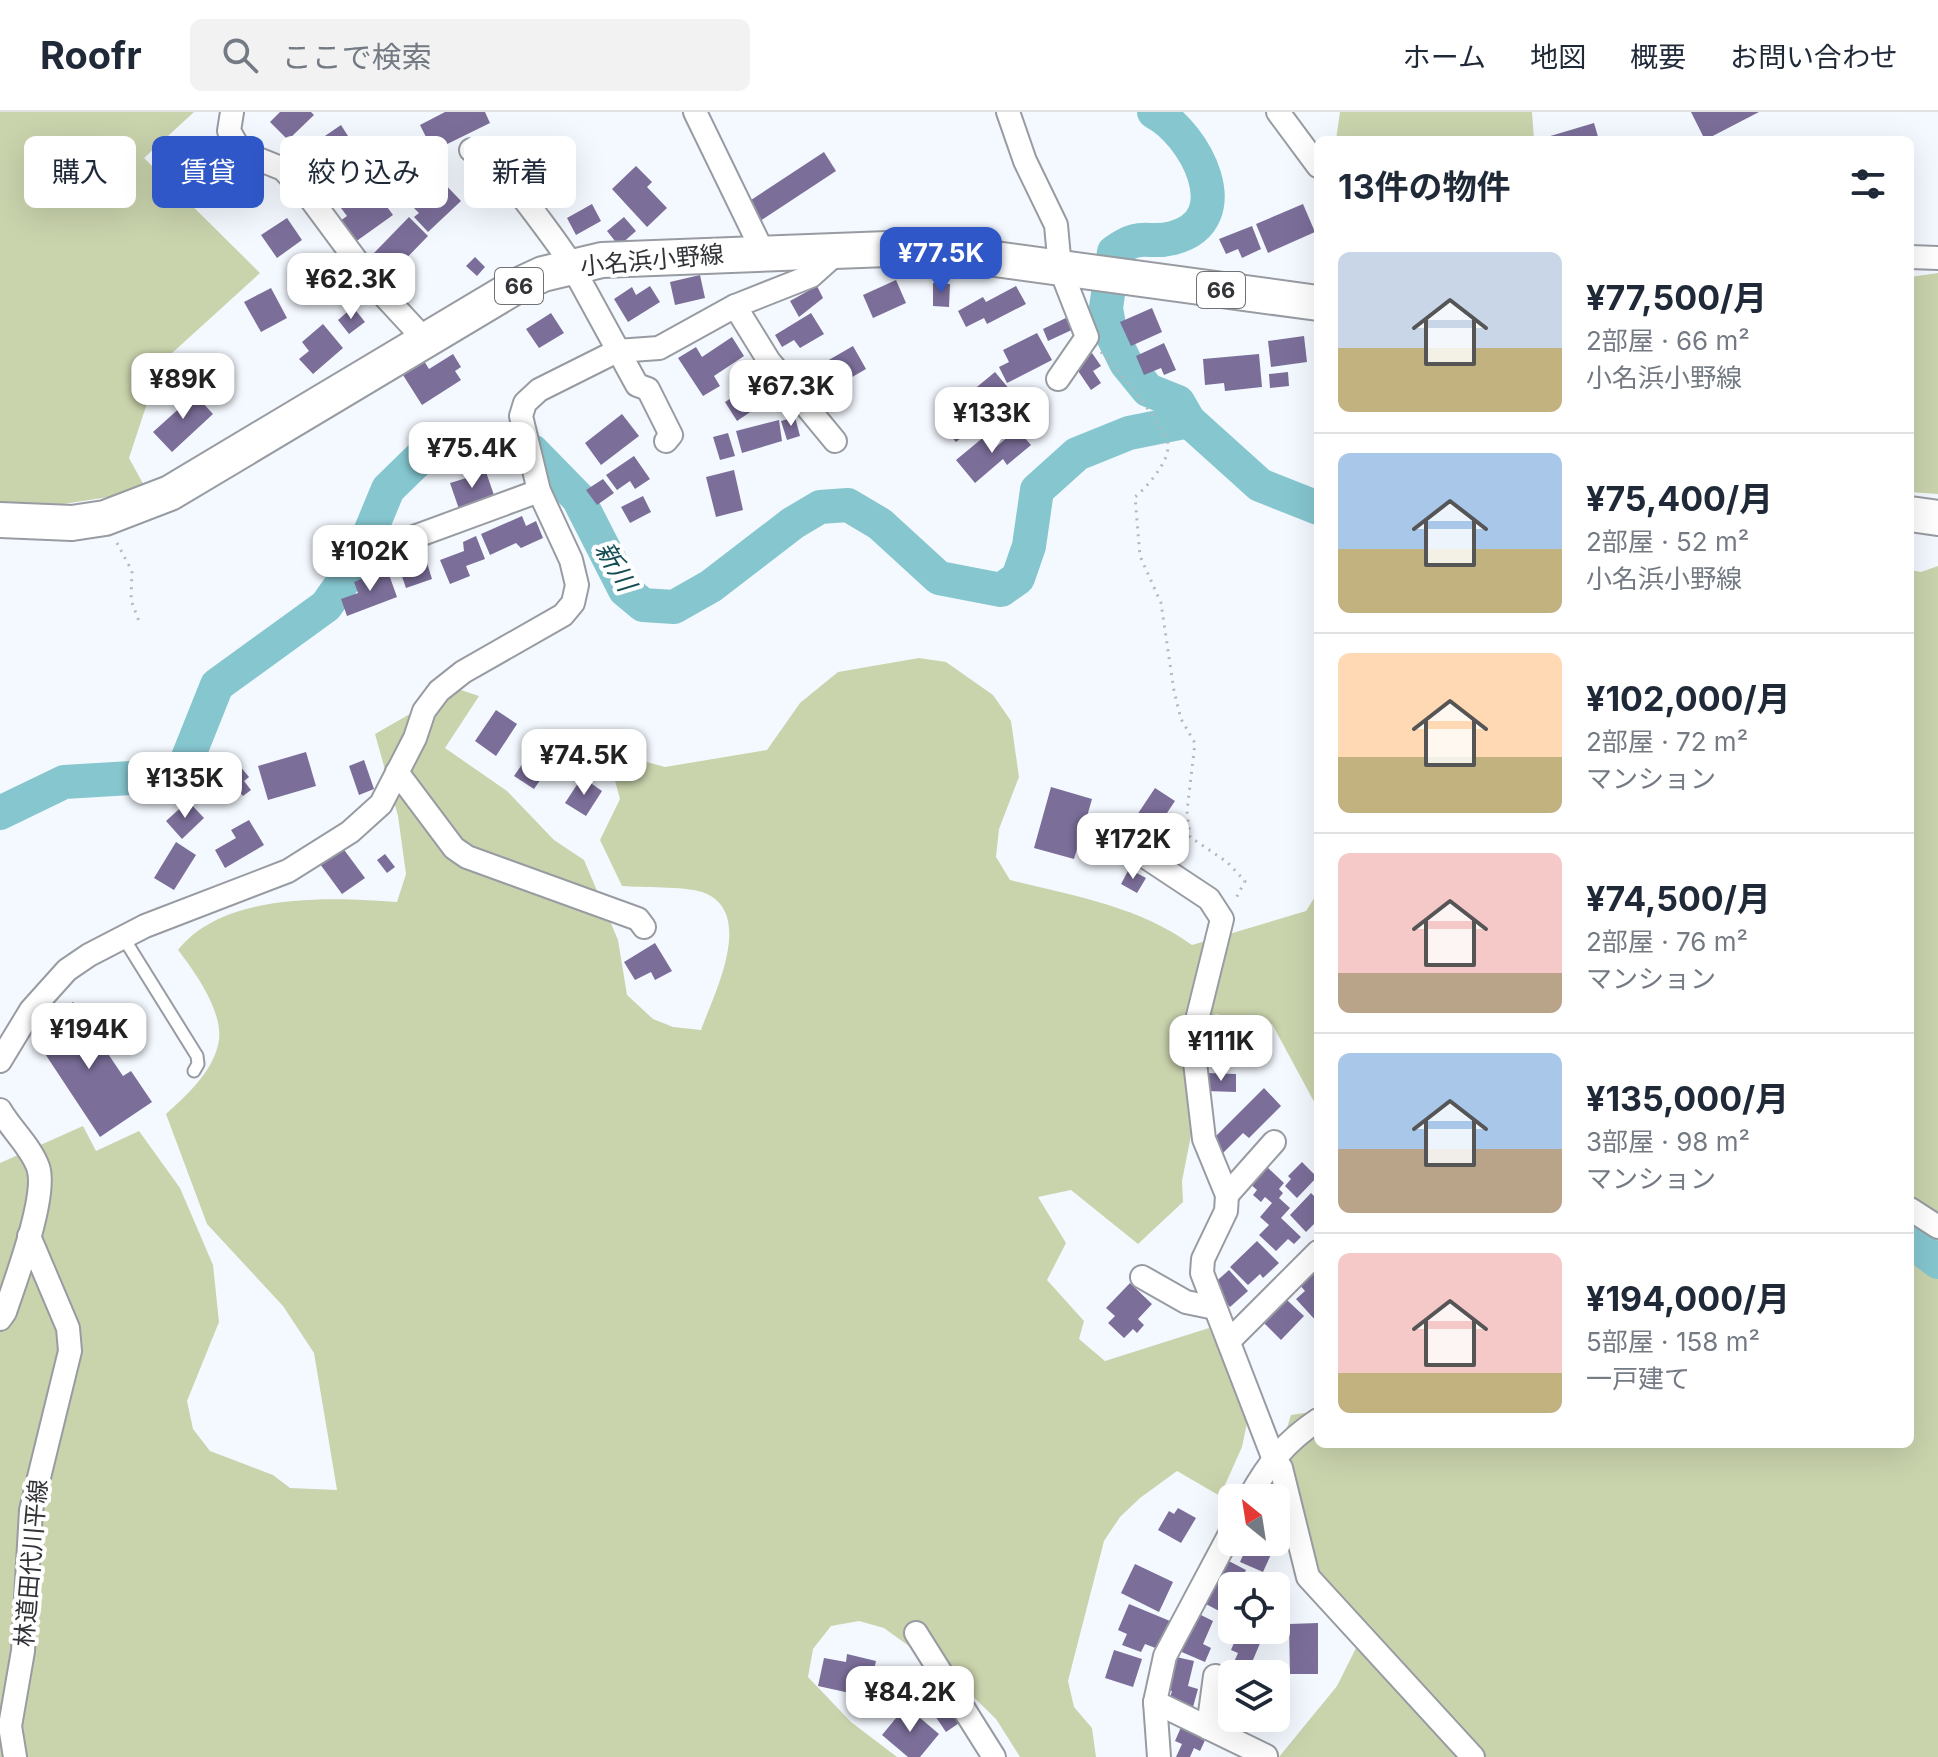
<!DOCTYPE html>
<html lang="ja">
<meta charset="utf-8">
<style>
:root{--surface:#fff;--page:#f2f2f3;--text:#1f2937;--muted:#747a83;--line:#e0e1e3;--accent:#3057c7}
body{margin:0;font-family:Inter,"Noto Sans JP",sans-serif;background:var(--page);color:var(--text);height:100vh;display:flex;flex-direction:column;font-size:30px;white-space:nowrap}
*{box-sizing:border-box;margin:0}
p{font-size:26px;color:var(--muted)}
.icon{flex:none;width:44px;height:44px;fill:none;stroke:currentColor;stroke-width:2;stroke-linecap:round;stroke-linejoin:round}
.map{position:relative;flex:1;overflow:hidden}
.sheet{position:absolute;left:1314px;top:24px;width:600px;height:1312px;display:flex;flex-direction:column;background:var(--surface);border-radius:12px;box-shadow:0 8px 32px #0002}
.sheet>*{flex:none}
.hud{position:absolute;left:24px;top:24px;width:760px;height:72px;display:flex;gap:16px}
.needle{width:52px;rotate:330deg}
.tools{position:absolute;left:1218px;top:1372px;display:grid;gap:16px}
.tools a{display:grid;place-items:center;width:72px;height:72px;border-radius:12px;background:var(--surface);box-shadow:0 8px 32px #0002;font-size:40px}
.price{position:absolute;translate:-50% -68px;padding:0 18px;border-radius:16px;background:#fff;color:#222;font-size:26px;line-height:52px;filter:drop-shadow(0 2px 4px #0008)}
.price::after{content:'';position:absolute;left:50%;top:48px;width:24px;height:18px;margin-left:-12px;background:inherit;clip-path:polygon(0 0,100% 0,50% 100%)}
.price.current{background:var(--accent);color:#fff}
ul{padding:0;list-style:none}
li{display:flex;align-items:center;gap:24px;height:200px;padding:0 24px}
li+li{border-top:2px solid var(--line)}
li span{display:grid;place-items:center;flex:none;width:224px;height:160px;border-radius:12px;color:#555}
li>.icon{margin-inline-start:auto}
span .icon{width:96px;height:96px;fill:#fffc;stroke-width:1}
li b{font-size:34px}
h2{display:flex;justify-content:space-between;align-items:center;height:96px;padding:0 24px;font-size:34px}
.pill{padding:0 28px;border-radius:12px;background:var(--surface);box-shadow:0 8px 32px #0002;font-size:28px;line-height:72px}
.pill.current{background:var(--accent);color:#fff}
header{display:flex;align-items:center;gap:48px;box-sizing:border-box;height:112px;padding:0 40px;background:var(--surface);border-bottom:2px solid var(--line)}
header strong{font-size:38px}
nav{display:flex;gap:44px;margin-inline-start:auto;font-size:28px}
.search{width:560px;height:72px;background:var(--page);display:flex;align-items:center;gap:20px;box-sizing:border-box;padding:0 28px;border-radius:12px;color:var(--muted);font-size:30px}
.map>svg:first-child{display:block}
</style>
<header>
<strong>Roofr</strong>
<div class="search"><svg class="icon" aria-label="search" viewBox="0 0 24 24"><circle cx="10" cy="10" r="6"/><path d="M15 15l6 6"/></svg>ここで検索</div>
<nav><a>ホーム</a><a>地図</a><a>概要</a><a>お問い合わせ</a></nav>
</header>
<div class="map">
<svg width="1938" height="1645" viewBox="0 0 1938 1645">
<rect width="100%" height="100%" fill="#f4f9ff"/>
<g fill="#c9d3ac">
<path d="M0 0H194L144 46 260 161 160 252 129 346 147 379 38 396 0 391Z"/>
<path d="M1340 0H1532L1534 28H1336Z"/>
<path d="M1938 161V382L1910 380V165Z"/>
<path d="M1938 454V1645H1279L1337 1574 1364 1520 1308 1445 1300 1398 1276 1389V1386L1265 1385 1291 1303 1318 1299V1332H1910V458L1921 460Z"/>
<path d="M919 546 946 550 993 583 1011 609 1019 665 999 717 996 745 1010 768C1074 784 1138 794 1192 833L1306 799 1318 780V997L1272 912 1215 902 1182 1069 1183 1090 1138 1132 1071 1078 1038 1085 1066 1131 1047 1168 1084 1209 1079 1227 1105 1249 1209 1216 1248 1306 1242 1335 1220 1384 1177 1359 1140 1386 1120 1405 1104 1429 1068 1569 1074 1595 1092 1616 1096 1645H1020L996 1607 956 1568 884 1516 859 1509 831 1514 813 1537 808 1565 851 1610 897 1645H0V1051L83 1014 96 1039 139 1019 180 1076 213 1153 219 1210 187 1289 193 1317 210 1339 273 1363 290 1376 337 1378 314 1241 283 1194 207 1112 166 1002C186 984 212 960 218 933 226 903 195 860 178 838 224 780 331 785 397 790L406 762 398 704 375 622 455 576 479 584 445 636 507 679 554 728 584 748 618 828 627 883 653 907 673 915 701 918C714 882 757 799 702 780 682 774 644 776 622 774L600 728 620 687 607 639 665 655 767 638 800 591 838 560Z"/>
</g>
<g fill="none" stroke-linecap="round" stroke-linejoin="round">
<g stroke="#85c6cf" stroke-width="34">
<path d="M1154 0C1195 21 1241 108 1173 126 1146 133 1143 119 1114 140L1106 196 1110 219 1126 251 1148 278 1178 290 1189 309 1260 373 1318 396"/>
<path d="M0 701 64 670 181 663 217 573 326 494 359 447 388 377 427 339 495 333 532 339 578 386 625 478 643 493 674 495 711 474 793 411 820 395 848 393 880 412 939 466 1001 478 1018 466 1029 434 1037 378 1077 342 1129 321 1189 309"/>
<path d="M1910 1129 1938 1150"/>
</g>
</g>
<g fill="#7b6e99">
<path d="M280 0H311L314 3 288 28 270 10Z"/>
<path d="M445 0H485L490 11 433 39 420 13Z"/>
<path d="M1691 0H1759L1705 28Z"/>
<path d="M1594 11 1599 28H1548L1547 25Z"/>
<path d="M341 13 355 35 315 62 300 41Z"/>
<path d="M185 25 202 43 187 58 180 51 170 60 160 49Z"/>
<path d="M552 28 562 37 529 72 512 57 533 35 540 41Z"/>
<path d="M824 40 836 59 760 109 748 90Z"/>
<path d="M223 47 241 73 220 87H211L196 66Z"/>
<path d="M636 54 652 70 647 75 667 96 647 115 612 77Z"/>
<path d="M441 68 461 89 428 120 414 105 419 101 412 94Z"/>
<path d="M369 70 393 103 351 133 336 112 347 104 338 92Z"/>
<path d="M592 92 601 109 576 123 567 106Z"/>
<path d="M1303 92 1315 120 1268 141 1256 112Z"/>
<path d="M409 105 428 124 393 160 374 141Z"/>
<path d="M624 105 636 119 619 134 607 119Z"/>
<path d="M287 106 302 128 277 146 261 123Z"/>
<path d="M1252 114 1261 137 1242 146 1238 137 1226 142 1219 127Z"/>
<path d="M475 145 485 155 477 164 466 154Z"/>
<path d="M700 163 705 186 675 193 670 170Z"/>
<path d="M896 168 906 191 873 206 863 183Z"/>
<path d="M933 171 950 172 949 195 933 194Z"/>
<path d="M650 174 660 190 628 210 614 187 632 175 636 183Z"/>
<path d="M817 174 823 186 799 205 790 189Z"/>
<path d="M1016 174 1026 192 987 212 984 206 966 215 958 199 983 185 986 190Z"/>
<path d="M271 176 287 206 261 220 244 190Z"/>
<path d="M353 195 365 210 349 222 338 208Z"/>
<path d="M1152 196 1162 220 1131 234 1120 210Z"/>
<path d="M551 201 564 221 539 236 526 217Z"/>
<path d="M811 201 824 222 800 236 794 228 782 235 775 223Z"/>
<path d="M1070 204 1076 216 1048 229 1043 217Z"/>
<path d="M323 212 343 236 313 262 299 247 309 239 302 230Z"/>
<path d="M1037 221 1052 248 1007 271 999 255 1009 250 1003 238Z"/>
<path d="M1304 224 1307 250 1271 255 1268 229Z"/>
<path d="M732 225 744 244 714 264 720 274 703 284 678 246 696 235 702 245Z"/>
<path d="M1164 231 1176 258 1164 263 1161 256 1144 263 1136 244Z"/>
<path d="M853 234 866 257 828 279 815 256Z"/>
<path d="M1092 241 1101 254 1093 259 1101 271 1091 278 1074 253Z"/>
<path d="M453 242 461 255 455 259 461 268 422 293 403 263 424 249 429 257Z"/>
<path d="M1259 242 1262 275 1225 279 1224 271 1205 273 1203 247Z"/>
<path d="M199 254 212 263 200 281 187 273Z"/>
<path d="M995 260 1015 284 1001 296 1014 311 995 326 981 310 956 330 937 308Z"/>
<path d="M1288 260 1289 274 1270 276 1269 262Z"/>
<path d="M753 272 765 290 737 309 725 290Z"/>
<path d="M189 276 213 302 172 340 153 320 183 293 177 287Z"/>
<path d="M622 302 639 324 601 353 585 331Z"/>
<path d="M795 305 800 324 787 328 781 309Z"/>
<path d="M779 308 782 329 742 341 736 319Z"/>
<path d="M1017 317 1031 333 1007 353 1003 347 975 371 956 348 985 324 995 336Z"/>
<path d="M728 321 735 344 720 348 713 325Z"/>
<path d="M634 344 650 367 635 377 630 369 617 378 606 363Z"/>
<path d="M734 358 743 398 716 405 706 365Z"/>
<path d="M486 360 495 386 459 397 450 371Z"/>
<path d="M603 367 614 381 597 393 586 378Z"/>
<path d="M643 384 651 400 630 411 621 395Z"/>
<path d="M522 404 526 414 536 409 543 426 521 436 516 431 490 443 481 422Z"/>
<path d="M476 424 485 447 466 454 470 464 450 472 440 448 464 439 463 430Z"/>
<path d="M424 441 432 467 406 476 397 450Z"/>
<path d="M387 457 397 485 347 504 341 487 358 481 354 470Z"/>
<path d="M496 598 517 612 496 644 475 629Z"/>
<path d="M306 640 316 674 268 688 258 654Z"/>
<path d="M229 641 249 665 244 669 251 678 243 684 232 671 211 688 200 675 219 659 214 652Z"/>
<path d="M364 648 374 677 359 683 349 654Z"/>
<path d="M525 648 545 661 534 677 514 664Z"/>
<path d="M582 665 602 679 586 704 565 691Z"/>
<path d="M1051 675 1092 687 1082 722 1090 724 1086 740 1077 737 1074 747 1034 736Z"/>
<path d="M1155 676 1175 689 1157 716 1137 703Z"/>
<path d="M188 689 204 706 182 727 166 709Z"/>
<path d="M249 708 264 733 225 756 215 738 236 726 231 718Z"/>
<path d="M176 730 196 743 174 778 154 766Z"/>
<path d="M342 735 365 766 342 782 320 752Z"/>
<path d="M385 742 395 755 387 761 377 748Z"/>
<path d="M1129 757 1146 766 1137 781 1121 772Z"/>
<path d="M655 831 672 859 655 868 651 860 635 868 624 850Z"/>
<path d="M73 890 123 964 131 959 152 990 100 1025 30 919Z"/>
<path d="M1207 961 1236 962V980L1206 979Z"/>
<path d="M1264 976 1281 994 1249 1026 1243 1021 1223 1041 1211 1029Z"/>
<path d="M1302 1050 1317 1065 1297 1086 1285 1074 1291 1067 1288 1064Z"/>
<path d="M1265 1053 1284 1071 1279 1077 1283 1081 1279 1086 1290 1096 1281 1106 1301 1125 1294 1132 1288 1127 1276 1139 1259 1123 1269 1113 1260 1105 1272 1091 1265 1085 1261 1090 1253 1083 1257 1078 1249 1071Z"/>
<path d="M1311 1081 1318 1088V1108L1306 1120 1290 1103Z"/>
<path d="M1257 1129 1279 1151 1263 1166 1260 1162 1248 1173 1230 1155Z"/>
<path d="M1318 1155V1211L1296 1187 1305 1179 1299 1172Z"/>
<path d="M1229 1158 1248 1179 1230 1195 1211 1174Z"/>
<path d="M1130 1171 1152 1192 1138 1207 1144 1213 1137 1221 1133 1217 1124 1226 1108 1211 1115 1204 1106 1196Z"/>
<path d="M1287 1188 1304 1204 1281 1228 1264 1211Z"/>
<path d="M1178 1396 1196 1406 1181 1431 1158 1418 1169 1399 1174 1402Z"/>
<path d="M1249 1430 1273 1438 1263 1460 1240 1450Z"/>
<path d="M1225 1447 1246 1458 1238 1474H1232V1485L1223 1501 1202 1490Z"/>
<path d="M1135 1452 1173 1470 1159 1500 1121 1481Z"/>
<path d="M1263 1466 1287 1478 1276 1500V1474H1258Z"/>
<path d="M1129 1492 1170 1509 1158 1537 1145 1532 1141 1540 1122 1533 1127 1522 1118 1518Z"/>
<path d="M1195 1500 1213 1509 1203 1532 1211 1536 1205 1550 1177 1538Z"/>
<path d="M1318 1511V1562H1290L1289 1512Z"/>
<path d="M1239 1519 1261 1529 1247 1562H1232V1569L1227 1566 1238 1541 1231 1538Z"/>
<path d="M1114 1538 1142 1547 1133 1575 1105 1566Z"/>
<path d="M847 1542 876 1549 868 1585 818 1574 824 1546 846 1550Z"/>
<path d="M1172 1544 1194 1549 1188 1574 1198 1577 1193 1595 1169 1589 1172 1579 1163 1577Z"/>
<path d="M929 1559 962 1609 946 1620 912 1570Z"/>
<path d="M1226 1580 1232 1582V1606H1246L1242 1617 1216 1607Z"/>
<path d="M906 1594 939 1622 920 1645H908L882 1623Z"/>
<path d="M1182 1613 1207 1624 1200 1639 1194 1636 1190 1645H1176L1182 1632 1175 1629Z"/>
</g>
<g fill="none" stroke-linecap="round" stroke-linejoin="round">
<g stroke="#989ca2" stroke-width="15">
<path id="service" d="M123 825 197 944 198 952 194 959"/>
</g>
<g stroke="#989ca2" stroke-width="26">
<g id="minor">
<path d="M232 0 229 19 241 40 283 57 310 86 376 175 426 229"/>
<path d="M695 0 763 140"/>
<path d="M1008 0 1025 49 1056 113 1060 156 1087 225 1058 267"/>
<path d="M1278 0 1318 54"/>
<path d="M471 38C480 43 490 47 497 55 512 70 575 152 579 167L637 273 648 277 671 323 666 329"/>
<path d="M1910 145 1938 146"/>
<path d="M735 194 811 164 840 138"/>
<path d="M403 429 539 379"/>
<path d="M397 660 454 736 467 745 638 807 644 815"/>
<path d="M1117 726 1209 787 1222 807 1198 904 1194 942 1204 1027 1227 1083 1226 1099 1203 1147 1202 1161 1273 1345 1281 1356 1308 1465 1473 1645"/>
<path d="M0 949 31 898 67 858 89 843 145 814 288 759 350 720 381 692 415 626 424 599 439 579 463 560 563 503 573 491 577 473 571 448 539 379 521 304 525 291 539 278 617 239 659 236 735 194 769 249 835 329"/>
<path d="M0 998C11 1017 31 1035 38 1055 48 1083 15 1170 5 1200L0 1207"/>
<path d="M1227 1083 1274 1030"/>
<path d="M1910 1097 1938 1115"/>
<path d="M1142 1165 1186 1190 1215 1196"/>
<path d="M1230 1228 1318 1140"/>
<path d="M1249 1386C1268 1352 1285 1330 1318 1308"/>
<path d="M916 1521 994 1645"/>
<path d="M1155 1590 1266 1644"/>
<path d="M1208 1616 1215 1564"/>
<path d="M15 1645 10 1614 23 1539 31 1398 70 1239 68 1216 29 1124"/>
<path d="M1159 1645 1155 1590 1165 1544 1232 1418"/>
</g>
</g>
<g stroke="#989ca2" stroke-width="38">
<g id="primary">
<path d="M1910 402 1938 406"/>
<path d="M0 408 72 411 105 406 170 381 513 176 543 162 602 148 914 136 1318 191"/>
</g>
</g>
<g stroke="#b4b8bd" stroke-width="3" stroke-dasharray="2 6" stroke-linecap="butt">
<path d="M1101 240C1115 255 1166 315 1168 332 1170 349 1147 375 1135 385L1140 444 1161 491 1174 579 1181 607 1195 631 1187 699 1190 725 1227 750 1245 769 1234 790"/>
<path d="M117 431 132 459 131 488 140 512"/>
</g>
<use href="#service" stroke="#fff" stroke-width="11"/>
<use href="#minor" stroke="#fff" stroke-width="22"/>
<use href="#primary" stroke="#fff" stroke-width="34"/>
</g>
<g text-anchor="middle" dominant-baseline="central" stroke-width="8" stroke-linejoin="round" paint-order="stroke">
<g fill="#fff" stroke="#707173" stroke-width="2">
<rect x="495" y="156" width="48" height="36" rx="6"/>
<rect x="1197" y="160" width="48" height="36" rx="6"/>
</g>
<g font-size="22" font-weight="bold" fill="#323437">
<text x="519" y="174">66</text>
<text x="1221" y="178">66</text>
</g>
<g font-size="24" fill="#323437" stroke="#fff">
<text transform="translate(652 148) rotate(-5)">小名浜小野線</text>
<text transform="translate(31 1451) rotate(-85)">林道田代川平線</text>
</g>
<g font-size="26" font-style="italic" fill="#144e54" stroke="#fff">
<text transform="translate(616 454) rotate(59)">新川</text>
</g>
</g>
</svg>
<div class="tools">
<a><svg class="needle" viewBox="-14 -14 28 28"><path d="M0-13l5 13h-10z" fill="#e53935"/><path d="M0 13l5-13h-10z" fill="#747a83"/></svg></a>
<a><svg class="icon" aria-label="locate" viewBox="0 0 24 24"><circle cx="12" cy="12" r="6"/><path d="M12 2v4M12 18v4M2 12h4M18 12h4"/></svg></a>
<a><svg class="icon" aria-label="layers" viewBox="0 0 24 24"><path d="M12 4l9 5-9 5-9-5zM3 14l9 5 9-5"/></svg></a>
</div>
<b class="price current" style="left:941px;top:183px">¥77.5K</b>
<b class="price" style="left:351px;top:209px">¥62.3K</b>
<b class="price" style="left:183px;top:309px">¥89K</b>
<b class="price" style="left:791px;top:316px">¥67.3K</b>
<b class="price" style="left:992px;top:343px">¥133K</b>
<b class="price" style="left:472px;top:378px">¥75.4K</b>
<b class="price" style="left:370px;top:481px">¥102K</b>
<b class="price" style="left:584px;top:685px">¥74.5K</b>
<b class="price" style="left:185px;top:708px">¥135K</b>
<b class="price" style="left:1133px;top:769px">¥172K</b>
<b class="price" style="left:89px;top:959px">¥194K</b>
<b class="price" style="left:1221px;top:971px">¥111K</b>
<b class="price" style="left:910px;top:1622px">¥84.2K</b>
<div class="hud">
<a class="pill">購入</a>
<a class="pill current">賃貸</a>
<a class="pill">絞り込み</a>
<a class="pill">新着</a>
</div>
<section class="sheet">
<h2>13件の物件<svg class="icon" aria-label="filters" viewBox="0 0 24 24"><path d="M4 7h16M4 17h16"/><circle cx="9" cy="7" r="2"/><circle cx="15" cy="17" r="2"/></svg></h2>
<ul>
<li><span style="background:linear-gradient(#c9d6e8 60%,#c2b280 0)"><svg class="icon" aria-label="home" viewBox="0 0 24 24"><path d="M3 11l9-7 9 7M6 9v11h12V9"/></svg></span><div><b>¥77,500/月</b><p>2部屋 · 66 m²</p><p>小名浜小野線</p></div></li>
<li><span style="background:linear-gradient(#a9c7e8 60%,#c2b280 0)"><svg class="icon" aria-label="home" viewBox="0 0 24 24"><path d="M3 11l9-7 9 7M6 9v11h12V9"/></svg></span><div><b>¥75,400/月</b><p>2部屋 · 52 m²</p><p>小名浜小野線</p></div></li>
<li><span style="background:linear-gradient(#ffd9b3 65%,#c2b280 0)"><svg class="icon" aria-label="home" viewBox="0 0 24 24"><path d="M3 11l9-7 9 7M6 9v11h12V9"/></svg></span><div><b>¥102,000/月</b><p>2部屋 · 72 m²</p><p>マンション</p></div></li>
<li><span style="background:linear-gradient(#f6c9c9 75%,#b9a48a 0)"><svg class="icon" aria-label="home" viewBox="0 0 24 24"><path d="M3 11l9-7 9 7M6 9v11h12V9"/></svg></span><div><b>¥74,500/月</b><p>2部屋 · 76 m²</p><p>マンション</p></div></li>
<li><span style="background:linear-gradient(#a9c7e8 60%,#b9a48a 0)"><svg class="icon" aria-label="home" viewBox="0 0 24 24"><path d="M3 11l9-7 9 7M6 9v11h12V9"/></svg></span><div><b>¥135,000/月</b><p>3部屋 · 98 m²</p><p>マンション</p></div></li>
<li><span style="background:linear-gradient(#f6c9c9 75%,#c2b280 0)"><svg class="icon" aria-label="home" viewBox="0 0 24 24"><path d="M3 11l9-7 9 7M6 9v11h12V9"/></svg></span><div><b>¥194,000/月</b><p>5部屋 · 158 m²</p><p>一戸建て</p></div></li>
</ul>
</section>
</div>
